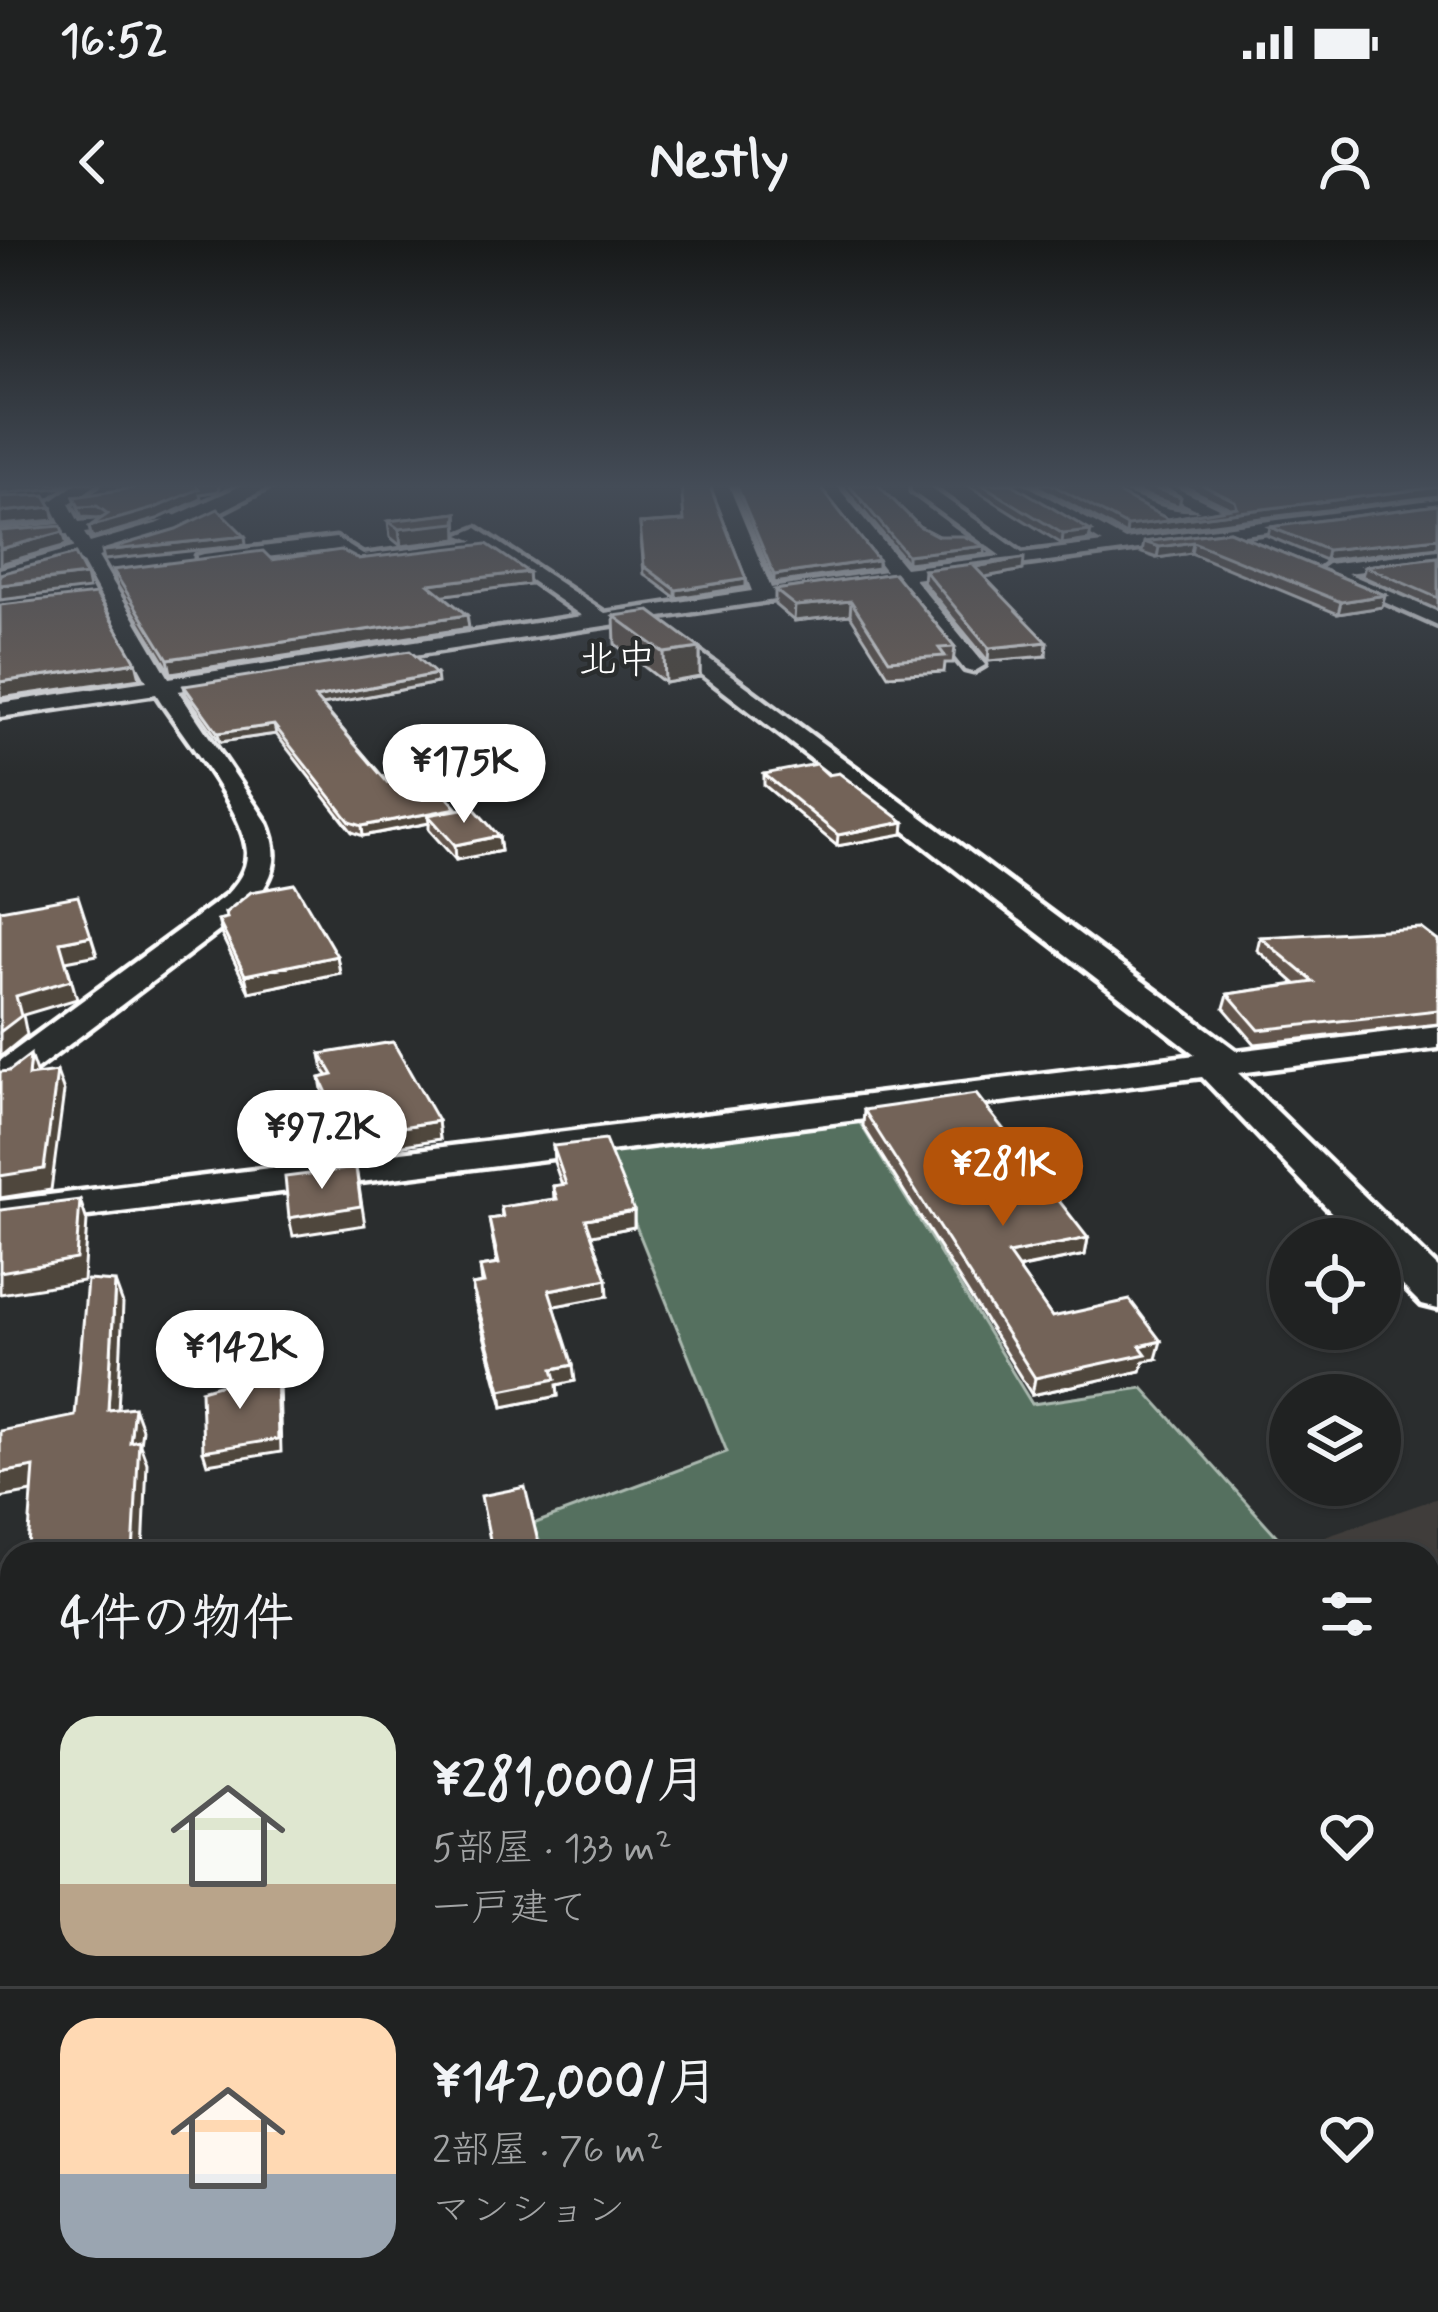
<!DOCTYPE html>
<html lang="ja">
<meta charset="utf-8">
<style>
:root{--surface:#202222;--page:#282a2a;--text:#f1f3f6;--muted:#a2a4a5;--line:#3d3f40;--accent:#b45309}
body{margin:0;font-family:Mynerve,"Klee One",sans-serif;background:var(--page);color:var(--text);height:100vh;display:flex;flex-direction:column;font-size:45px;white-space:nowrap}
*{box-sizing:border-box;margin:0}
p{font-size:39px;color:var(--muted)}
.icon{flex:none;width:66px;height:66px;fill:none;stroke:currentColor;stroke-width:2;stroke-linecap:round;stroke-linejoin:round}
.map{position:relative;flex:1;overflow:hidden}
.sheet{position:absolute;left:0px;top:1302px;width:1440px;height:771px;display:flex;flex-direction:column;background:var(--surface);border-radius:36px 36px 0 0;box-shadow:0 3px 9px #0004,0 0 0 3px var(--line)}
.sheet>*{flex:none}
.buttons{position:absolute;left:1269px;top:978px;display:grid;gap:24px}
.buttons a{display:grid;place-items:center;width:132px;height:132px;border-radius:50%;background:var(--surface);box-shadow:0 3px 9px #0004,0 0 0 3px var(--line);font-size:60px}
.price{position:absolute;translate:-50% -102px;padding:0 27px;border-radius:42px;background:#fff;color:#222;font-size:39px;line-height:78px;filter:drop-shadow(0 3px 6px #0008)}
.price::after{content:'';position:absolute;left:50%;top:72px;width:36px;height:27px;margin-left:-18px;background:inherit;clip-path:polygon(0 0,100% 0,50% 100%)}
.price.selected{background:var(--accent);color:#fff}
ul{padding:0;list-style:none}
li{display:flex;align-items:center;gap:36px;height:300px;padding:0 60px}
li+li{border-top:3px solid var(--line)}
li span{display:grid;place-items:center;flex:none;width:336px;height:240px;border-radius:36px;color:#555}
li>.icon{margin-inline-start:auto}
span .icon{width:144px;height:144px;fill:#fffc;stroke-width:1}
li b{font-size:51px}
h2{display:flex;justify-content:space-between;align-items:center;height:144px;padding:0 60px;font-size:51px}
.status{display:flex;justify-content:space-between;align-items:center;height:84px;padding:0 60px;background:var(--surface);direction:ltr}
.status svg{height:33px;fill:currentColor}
header{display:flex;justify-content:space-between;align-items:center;height:156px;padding:0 60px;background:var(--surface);font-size:54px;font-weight:700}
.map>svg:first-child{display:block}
</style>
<div class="status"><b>16:52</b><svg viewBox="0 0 49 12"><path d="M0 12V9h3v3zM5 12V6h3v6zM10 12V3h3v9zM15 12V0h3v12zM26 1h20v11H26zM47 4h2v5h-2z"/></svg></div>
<header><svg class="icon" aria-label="back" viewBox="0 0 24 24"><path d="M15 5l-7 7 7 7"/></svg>Nestly<svg class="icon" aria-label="person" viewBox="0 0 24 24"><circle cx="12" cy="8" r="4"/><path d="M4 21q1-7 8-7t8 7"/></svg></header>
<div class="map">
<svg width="1438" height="2072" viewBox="0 0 1438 2072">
<rect width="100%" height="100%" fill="#2a2d2e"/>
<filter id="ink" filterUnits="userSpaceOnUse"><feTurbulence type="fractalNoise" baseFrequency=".00833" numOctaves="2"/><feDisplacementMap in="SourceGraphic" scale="24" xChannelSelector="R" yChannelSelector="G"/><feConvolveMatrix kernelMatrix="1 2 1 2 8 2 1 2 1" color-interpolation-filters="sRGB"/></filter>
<g filter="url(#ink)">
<path fill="#403e3b" d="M1438 1258V1498L1428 1484V1314H1308L1302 1305Z"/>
<g fill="#54705f" stroke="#aab8af" stroke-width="3">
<path d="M857 878 1032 1164 1143 1148 1293 1314H544L533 1284 727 1212 605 909Z"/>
<path d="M1428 1500 1438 1514V1957L1428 1964Z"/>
<path d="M719 2061H1266L1245 2072H722Z"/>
</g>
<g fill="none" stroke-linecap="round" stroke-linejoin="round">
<g stroke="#fff" stroke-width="9">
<path id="lane" d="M378 2061H416L417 2072H379Z"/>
</g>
<g stroke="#fff" stroke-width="9">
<g id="street">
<path d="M76 244H97L69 264 79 282 171 273 180 278 84 293 169 438 582 376 489 311 359 327 332 310 197 324V316L204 314 336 298 363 315 475 301 460 295 477 288 605 373 752 351 711 244H728L771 348 886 331 818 244H835L905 328 1001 316 912 251 911 244H925L1022 313 1103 303 1004 244H1024L1125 300 1438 259V269L914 339 985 425 973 432 965 430 895 342 654 378 1237 811 1438 786V808L1238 833 1438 1028V1069L1422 1065 1380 1023V999H1357L1202 837 0 987V961L1196 815 643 389V380L178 451 266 581C283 618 273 640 248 669L13 847 0 850V821L226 655C237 643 247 631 247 613 246 571 179 491 156 454L0 477V463L147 441 67 294 0 302V290L61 284 50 262Z"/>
<path d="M1082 244C1127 244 1153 275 1200 271L1145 244H1168L1231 274 1168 284Z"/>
<path d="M1438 310V322L1347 333 1438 372V386L1317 332 1328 324Z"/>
<path d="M1438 1965V2048L1428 2052V1969Z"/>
<path d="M1297 2061H1391L1386 2072H1292Z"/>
</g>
</g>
<g stroke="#fff" stroke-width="9">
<path id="secondary" d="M245 244H275L177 294 0 346V329L159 283Z"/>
</g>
<use href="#lane" fill="#2a2d2e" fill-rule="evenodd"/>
<use href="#street" fill="#2a2d2e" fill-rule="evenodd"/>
<use href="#secondary" fill="#2a2d2e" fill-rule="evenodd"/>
</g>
<g fill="#63564d" stroke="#fff" stroke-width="3">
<path d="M733 244H818L878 320V328L774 343Z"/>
<path d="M841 244H877L919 286 938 296 985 314 907 323Z"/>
<path d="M966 244H1012L1089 300 1062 304Z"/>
<path d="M1034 244H1100L1168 279 1230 268 1180 244H1438L1126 295Z"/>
<path d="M1111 244H1158L1181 257 1179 266Z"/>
<path d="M219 251 200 254 201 259 157 279 92 298 89 287 101 278 82 277 74 257Z"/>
<path d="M1438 265V307L1325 320 1268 296 1270 287Z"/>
<path d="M457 273 458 299 401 306 390 297 388 281Z"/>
<path d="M683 281 746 347 676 358 644 334 640 284Z"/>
<path d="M1229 291 1385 355 1382 367 1338 374 1191 313 1157 318 1142 313 1144 302Z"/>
<path d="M1438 317V370L1362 336 1365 326Z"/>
<path d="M358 319 528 332 529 344 443 355 469 388 171 433 116 343 113 330 272 320Z"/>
<path d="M924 330H1023L985 337 1046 416 988 421 923 342Z"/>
<path d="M894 333 955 407 953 423H945L944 432 888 435 850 375 794 381 775 365V350Z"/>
<path d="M614 376 700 408V437L665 443 615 404Z"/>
<path d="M437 443 322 465 388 543 457 570 499 596 501 611 456 620 429 590V583L363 596 352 592 276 494 220 502 186 454 184 446Z"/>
<path d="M764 534 828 535 904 582 903 594 837 606 764 545Z"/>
<path d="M225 673 337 716 340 733 249 752 222 696 218 680 226 678Z"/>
<path d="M1260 697 1438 701V784L1255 804 1224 768 1228 754 1296 744 1257 710Z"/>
<path d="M321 814 438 881 440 899 350 914 323 855 320 838 328 836 324 831Z"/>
<path d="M864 870 1088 998 1085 1015 1018 1029 1052 1077 1156 1119 1144 1121 1141 1131 1032 1155 863 886Z"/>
<path d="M553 906 634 971V987L592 995 608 1056 554 1066 575 1141 557 1145 558 1156 503 1167 475 1062 472 1045 482 1043 480 1027 497 1024 489 979 502 977 501 967 554 959 553 946 562 945 554 922Z"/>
</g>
<g fill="#50463e" stroke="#fff" stroke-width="3">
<path d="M0 244H67L64 247 0 254Z"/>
<path d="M194 244H218L219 251 200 254 201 259 157 279 92 298 89 287Z"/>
<path d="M1438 247V256L1126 295 1127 286Z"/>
<path d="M52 267 55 280 0 285V272Z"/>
<path d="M457 273 458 299 401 306 399 289Z"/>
<path d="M1091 291 1089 300 1062 304 1063 294Z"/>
<path d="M63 292 67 305 0 324V309Z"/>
<path d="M245 296 246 305 104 320 102 311Z"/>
<path d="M1438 298V307L1325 320 1327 310Z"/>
<path d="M1193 302 1191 313 1157 318 1159 307Z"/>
<path d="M985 306V314L907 323V315Z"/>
<path d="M1024 318 1023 330 974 339 975 327Z"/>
<path d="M878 320V328L774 343V335Z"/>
<path d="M528 332 529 344 431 357 429 344Z"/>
<path d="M86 335 89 349 0 360V346Z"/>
<path d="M746 339V347L676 358V350Z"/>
<path d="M1385 355 1382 367 1338 374 1341 362Z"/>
<path d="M851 361 850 375 794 381 795 366Z"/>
<path d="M467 375 469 388 171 433 168 419Z"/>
<path d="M1047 402 1046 416 988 421 989 408Z"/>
<path d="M700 408V437L665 443 664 413Z"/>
<path d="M136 422 140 438 0 458V442Z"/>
<path d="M436 434 437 443 317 466 315 458Z"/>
<path d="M274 485 276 494 220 502 218 493Z"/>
<path d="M457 568 428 575 429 583 363 596 362 586Z"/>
<path d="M904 582 903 594 837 606 838 595Z"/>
<path d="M499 596 501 611 456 620 455 605Z"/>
<path d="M91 696 97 715 66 721 77 759 23 775 27 795 0 817V792L16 756 60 702Z"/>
<path d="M337 716 340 733 249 752 245 735Z"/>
<path d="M30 815 37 835 28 836Z"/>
<path d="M57 832 64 852 51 950 0 958V936Z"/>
<path d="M438 881 440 899 350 914 347 896Z"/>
<path d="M356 928 365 985 293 996 289 978Z"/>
<path d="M80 960 87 981 83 1041 0 1054V1032Z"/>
<path d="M634 971V987L587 996 586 979Z"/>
<path d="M1088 998 1085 1015 1005 1031 1008 1014Z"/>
<path d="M607 1039 608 1056 550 1067 549 1050Z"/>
<path d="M115 1042 123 1064 117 1193 108 1170Z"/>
<path d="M1161 1101 1156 1119 1144 1121 1141 1131 1032 1155 1035 1138 1140 1106Z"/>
<path d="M573 1125 575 1141 557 1145 558 1156 503 1167 501 1150 553 1129Z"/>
<path d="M276 1129 279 1142 281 1212 207 1224 203 1211Z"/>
<path d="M134 1167 142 1189 140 1204 147 1223 143 1314H133L130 1202Z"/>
<path d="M34 1227 43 1250 0 1258V1233Z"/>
<path d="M12 1937V1957L0 1960V1940Z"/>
<rect x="106" y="2061" width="10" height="11"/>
<path d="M342 2061H351L352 2067 335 2072H307Z"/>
</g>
<g fill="#736459" stroke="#fff" stroke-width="3">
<path d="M159 244H195L199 249 155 268 89 287 108 274 97 266 79 267 74 257Z"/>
<path d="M681 244H709L746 339 676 350 644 326 640 284 684 281Z"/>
<path d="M736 244H818L878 320 774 335Z"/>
<path d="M848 244H877L919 286 938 296H963L985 306 907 315Z"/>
<path d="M981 244H1012L1091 291 1063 294Z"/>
<path d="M1051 244H1100L1168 279 1237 267 1235 261 1200 244H1438V247L1127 286Z"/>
<path d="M1141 244H1158L1181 257Z"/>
<path d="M45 255 52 267 0 272V257Z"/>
<path d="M1438 265V298L1327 310 1270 287Z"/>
<path d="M218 269 245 296 102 311 176 289Z"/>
<path d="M457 273 456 283 399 289 388 281Z"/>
<path d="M61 286 63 292 0 309V291Z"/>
<path d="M1229 291 1385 355 1341 362 1193 302 1159 307 1144 302Z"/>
<path d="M487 304 528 332 429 344 467 375 168 419 113 330 263 311 272 320 341 310 358 319Z"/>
<path d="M75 314 86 335 0 345V334Z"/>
<path d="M1438 317V358L1365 326Z"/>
<path d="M1024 318 975 327 1047 402 989 408 924 330Z"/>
<path d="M894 333 955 407 939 408 945 416 889 420 851 361 795 366 775 350Z"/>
<path d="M96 354 136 422 0 442V365Z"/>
<path d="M650 371 700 408 664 413 614 376Z"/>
<path d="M410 411 436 434 315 458 388 543 428 535 457 568 362 586 350 582 274 485 218 493 184 446Z"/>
<path d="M816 524 828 535 839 533 904 582 838 595 764 534Z"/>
<path d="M473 567 499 596 455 605 428 575Z"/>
<path d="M295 644 337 716 245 735 218 680 227 678 225 673 251 652Z"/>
<path d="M78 656 91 696 60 702 71 740 16 756 21 776 0 792V670Z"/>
<path d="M1421 688 1438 701V770L1259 790 1228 754 1314 742 1260 697Z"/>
<path d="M393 802 438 881 347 896 320 838 333 835 321 814Z"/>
<path d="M30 815 28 836 57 832 44 929 0 936V832L9 831Z"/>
<path d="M976 854 1088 998 1008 1014 1052 1077 1130 1060 1161 1101 1140 1106 1146 1114 1035 1138 864 870Z"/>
<path d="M605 900 634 971 586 979 607 1039 549 1050 573 1125 553 1129 556 1139 501 1150 472 1045 484 1043 480 1027 499 1024 489 979 503 977 501 967 557 959 553 946 566 944 553 906Z"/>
<path d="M356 928 361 966 289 978 285 937Z"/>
<path d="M80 960 76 1019 0 1032V970Z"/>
<path d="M87 1040 115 1042 108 1170 134 1167 130 1202 139 1200 133 1314H19V1309L28 1307 34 1227 0 1233V1191L75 1176Z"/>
<path d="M276 1129 278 1199 203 1211 201 1150Z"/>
<path d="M525 1247 541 1314H493L481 1256Z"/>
<path d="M12 1842V1937L0 1940V1845Z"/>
<path d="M35 2061H106V2072H34Z"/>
<path d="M296 2061H342L307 2072H296Z"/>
</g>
</g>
<linearGradient id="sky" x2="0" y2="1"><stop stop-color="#171919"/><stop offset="0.46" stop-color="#444c57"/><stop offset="1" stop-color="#444c57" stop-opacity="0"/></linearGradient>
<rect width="1438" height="535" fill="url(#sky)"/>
<g text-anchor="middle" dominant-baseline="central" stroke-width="9" stroke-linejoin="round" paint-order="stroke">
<g font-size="39" fill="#fff" stroke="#2a2d2e">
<text x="617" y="421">北中</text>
</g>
</g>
</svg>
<div class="buttons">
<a><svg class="icon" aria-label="locate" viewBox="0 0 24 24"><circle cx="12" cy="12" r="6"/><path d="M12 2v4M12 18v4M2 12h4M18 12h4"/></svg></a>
<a><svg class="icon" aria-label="layers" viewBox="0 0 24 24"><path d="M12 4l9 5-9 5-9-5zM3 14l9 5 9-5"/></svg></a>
</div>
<b class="price" style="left:464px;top:586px">¥175K</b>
<b class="price" style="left:322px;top:952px">¥97.2K</b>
<b class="price selected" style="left:1003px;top:989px">¥281K</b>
<b class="price" style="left:240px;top:1172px">¥142K</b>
<section class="sheet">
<h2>4件の物件<svg class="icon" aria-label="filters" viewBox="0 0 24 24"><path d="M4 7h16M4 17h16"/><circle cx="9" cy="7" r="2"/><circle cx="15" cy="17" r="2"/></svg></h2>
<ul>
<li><span style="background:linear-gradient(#dfe7d0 70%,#b9a48a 0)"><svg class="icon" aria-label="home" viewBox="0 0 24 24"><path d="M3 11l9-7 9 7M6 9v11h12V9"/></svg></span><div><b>¥281,000/月</b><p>5部屋 · 133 m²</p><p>一戸建て</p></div><svg class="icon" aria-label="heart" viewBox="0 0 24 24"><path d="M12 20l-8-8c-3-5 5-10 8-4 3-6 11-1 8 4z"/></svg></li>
<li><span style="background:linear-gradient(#ffd9b3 65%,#9aa5b1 0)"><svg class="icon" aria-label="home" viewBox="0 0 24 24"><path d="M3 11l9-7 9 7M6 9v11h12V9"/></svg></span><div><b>¥142,000/月</b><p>2部屋 · 76 m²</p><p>マンション</p></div><svg class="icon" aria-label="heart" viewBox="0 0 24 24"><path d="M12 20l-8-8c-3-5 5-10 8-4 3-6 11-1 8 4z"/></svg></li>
</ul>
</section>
</div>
